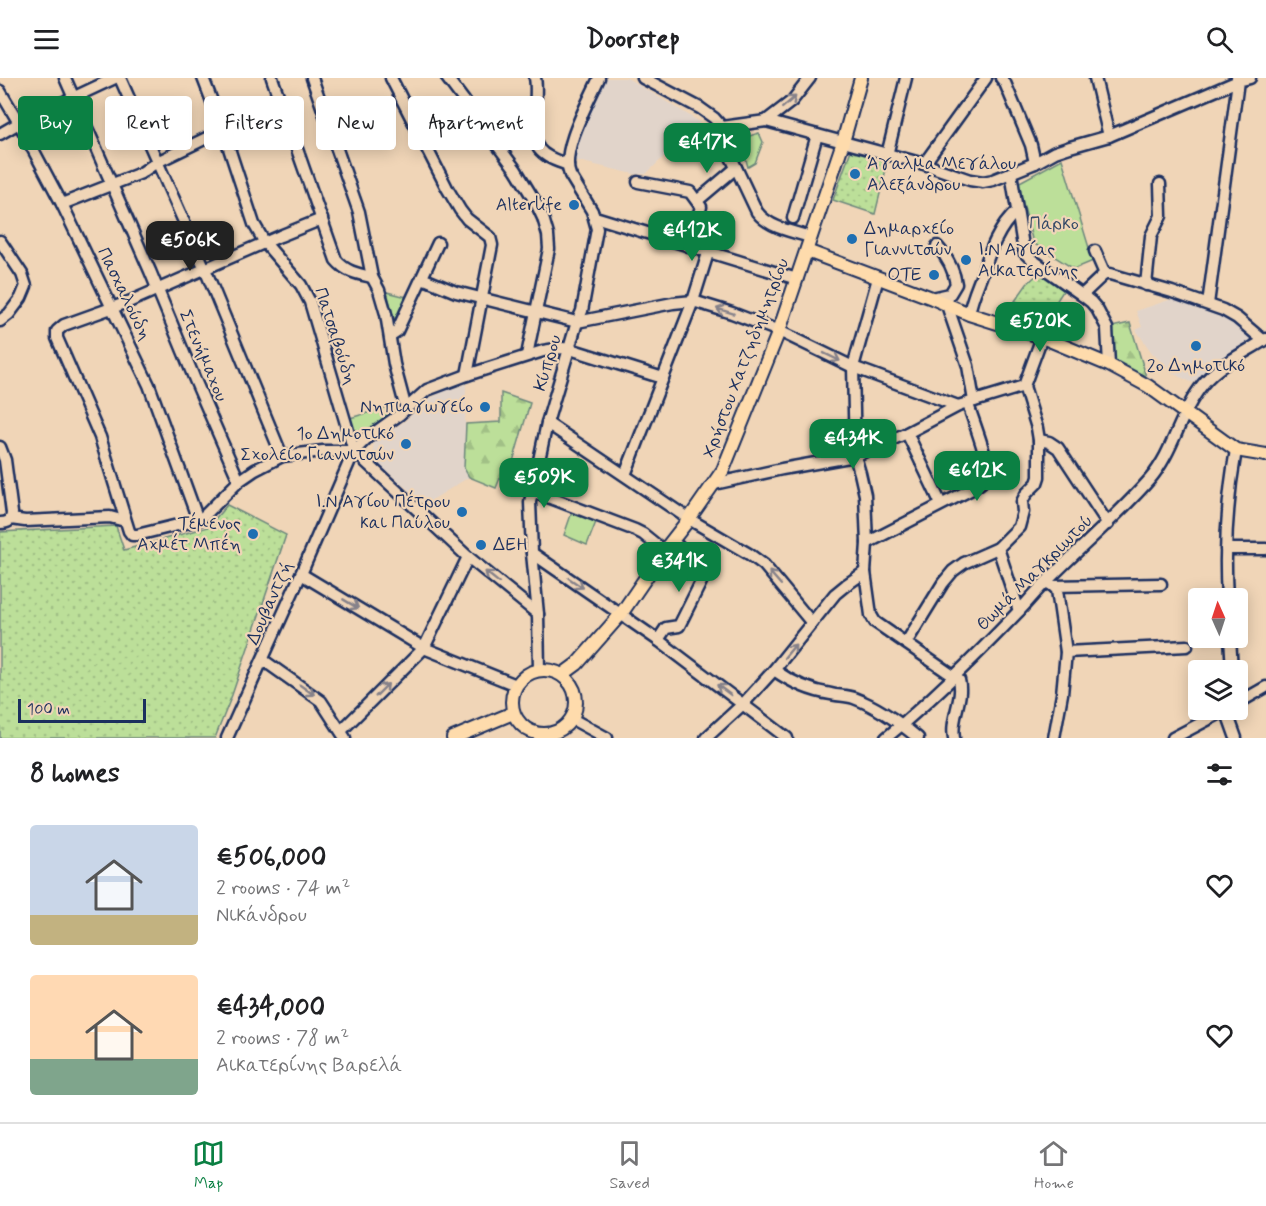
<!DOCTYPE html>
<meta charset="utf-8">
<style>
:root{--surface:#fff;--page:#f2f2f2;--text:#202124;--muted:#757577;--line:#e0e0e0;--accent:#0b8043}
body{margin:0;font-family:Mynerve,sans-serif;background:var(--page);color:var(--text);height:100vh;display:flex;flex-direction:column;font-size:22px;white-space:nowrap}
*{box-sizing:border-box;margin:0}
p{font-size:20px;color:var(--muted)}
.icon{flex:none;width:33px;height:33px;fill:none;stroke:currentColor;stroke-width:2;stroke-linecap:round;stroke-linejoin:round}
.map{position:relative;height:660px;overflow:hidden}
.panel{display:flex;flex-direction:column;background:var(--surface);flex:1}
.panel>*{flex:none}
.banner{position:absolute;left:18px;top:18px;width:600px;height:54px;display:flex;gap:12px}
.needle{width:39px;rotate:357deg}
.tools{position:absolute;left:1188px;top:510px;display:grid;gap:12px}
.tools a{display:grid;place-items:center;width:60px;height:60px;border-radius:6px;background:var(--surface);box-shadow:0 3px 15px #0003;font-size:30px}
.scale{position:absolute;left:18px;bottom:15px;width:128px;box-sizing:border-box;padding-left:6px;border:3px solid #1b2f5e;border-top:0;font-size:16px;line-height:21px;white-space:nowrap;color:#1b2f5e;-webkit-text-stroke:4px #f0d5b7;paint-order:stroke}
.price{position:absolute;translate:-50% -51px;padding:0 14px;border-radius:12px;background:var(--accent);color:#fff;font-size:20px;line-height:39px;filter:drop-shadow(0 2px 3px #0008)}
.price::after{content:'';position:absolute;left:50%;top:36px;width:18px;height:14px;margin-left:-9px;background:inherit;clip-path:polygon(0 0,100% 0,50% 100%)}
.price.current{background:#222;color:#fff}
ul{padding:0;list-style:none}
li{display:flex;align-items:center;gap:18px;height:150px;padding:0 30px}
li span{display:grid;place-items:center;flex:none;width:168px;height:120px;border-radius:6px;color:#555}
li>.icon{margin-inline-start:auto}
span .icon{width:72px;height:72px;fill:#fffc;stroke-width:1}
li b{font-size:26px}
h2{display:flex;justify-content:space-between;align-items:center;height:72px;padding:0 30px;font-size:26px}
.tag{padding:0 21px;border-radius:6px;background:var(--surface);box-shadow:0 3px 15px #0003;font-size:21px;line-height:54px}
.tag.current{background:var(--accent);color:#fff}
header{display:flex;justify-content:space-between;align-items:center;height:78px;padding:0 30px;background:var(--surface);font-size:27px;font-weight:700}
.tab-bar{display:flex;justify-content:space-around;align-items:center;height:84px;border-top:2px solid var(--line);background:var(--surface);font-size:16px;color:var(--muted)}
.tab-bar a{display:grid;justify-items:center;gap:3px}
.tab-bar .current{color:var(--accent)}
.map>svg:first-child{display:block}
</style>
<header><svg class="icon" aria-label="menu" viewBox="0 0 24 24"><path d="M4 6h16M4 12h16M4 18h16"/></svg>Doorstep<svg class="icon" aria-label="search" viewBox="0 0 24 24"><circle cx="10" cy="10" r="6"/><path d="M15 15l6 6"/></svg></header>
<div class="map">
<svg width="1266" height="660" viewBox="0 0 1266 660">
<defs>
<pattern id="grass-dots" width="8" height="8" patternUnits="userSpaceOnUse" patternTransform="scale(1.5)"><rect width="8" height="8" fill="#bcdf99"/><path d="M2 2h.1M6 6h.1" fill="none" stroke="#a1c086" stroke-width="1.8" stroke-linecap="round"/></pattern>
<pattern id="forest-firs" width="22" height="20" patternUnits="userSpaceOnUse" patternTransform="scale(1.5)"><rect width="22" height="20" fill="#bcdf99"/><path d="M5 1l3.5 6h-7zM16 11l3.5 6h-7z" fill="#a1c086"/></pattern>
</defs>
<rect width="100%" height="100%" fill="#f0d5b7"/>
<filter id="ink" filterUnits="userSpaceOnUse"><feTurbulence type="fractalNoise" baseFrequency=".0167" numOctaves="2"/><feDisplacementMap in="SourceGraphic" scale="12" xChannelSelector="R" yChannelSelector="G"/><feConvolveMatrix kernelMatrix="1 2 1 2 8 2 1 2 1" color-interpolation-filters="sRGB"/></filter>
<g filter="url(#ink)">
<g fill="#e1d4ca">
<path d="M595 0H627L700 44 646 96H634L574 82Z"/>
<path d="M1175 220 1220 234 1253 261 1193 305 1174 296 1152 275 1136 252 1142 249 1136 233Z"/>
<path d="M466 306 464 390 469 399 432 422 428 429 372 380 374 364 405 343 427 322 442 314Z"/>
</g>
<g fill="url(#grass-dots)" stroke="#6c877c" stroke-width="1.5">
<path d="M851 72 888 83 875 136 833 122Z"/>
<path d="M1042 192 1065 210 1056 224 1079 239 1082 246 1074 245 1015 223 1027 206Z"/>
<path d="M227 427 286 457 232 617 215 660H0V454L116 448 124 472 208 449Z"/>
</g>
<g fill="url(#forest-firs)" stroke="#6c877c" stroke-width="1.5">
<path d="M1130 245 1144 291 1148 308 1109 287 1107 250Z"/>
<path d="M501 315 530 325 508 401 500 400 496 410 469 399 464 390 466 346 501 344Z"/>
</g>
<g fill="#bcdf99" stroke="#6c877c" stroke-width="1.5">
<path d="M759 55 763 64 755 85 748 89 740 61Z"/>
<path d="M1062 81 1093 183 1074 191 1033 165 1018 105Z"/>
<path d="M387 214 407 219 395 245Z"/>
<path d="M388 329 392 340 356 358 350 340Z"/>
<path d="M572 434 596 444 587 467 564 457Z"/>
</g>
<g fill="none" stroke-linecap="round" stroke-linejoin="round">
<g stroke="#1b2f5e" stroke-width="15">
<g id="minor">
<path d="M65 0 150 193 195 302 239 403"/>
<path d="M120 0 205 191 282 378"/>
<path d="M203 0 223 52 254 146 265 165 301 207 310 224 354 373 301 496 227 660"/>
<path d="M272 0 336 182C346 194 358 196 372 199"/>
<path d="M312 0 359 134 372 199 379 212 386 236 394 286 406 331"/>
<path d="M391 0 447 110 460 132 467 141 490 159 492 167 467 297"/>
<path d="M447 0 516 92 536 125 543 140 548 157 549 171 527 277"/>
<path d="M535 0C539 18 529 57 539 71 546 80 558 83 568 87"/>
<path d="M643 0 700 30 714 40 722 49 731 79 757 134C769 150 793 154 811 159"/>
<path d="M1001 0 1005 5 1031 67 1035 85"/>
<path d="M1095 0 1109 58"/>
<path d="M0 13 19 45 62 126 149 307 198 442"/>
<path d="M766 43 924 86 970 102 983 104 993 102 1035 85 1055 74 1070 69 1109 58 1238 3 1250 0"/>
<path d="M722 49 766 43 792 23 810 0"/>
<path d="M0 56 19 45 115 0"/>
<path d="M887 77 906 0"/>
<path d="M924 86 986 0"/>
<path d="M1011 95 1024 174 1031 181 1082 217 1091 224 1097 231 1107 250 1109 287"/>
<path d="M638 104 690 114 701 129 688 168"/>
<path d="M697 123 736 90"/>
<path d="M62 126 141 95 157 84 223 52 283 30"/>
<path d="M595 139 797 201"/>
<path d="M793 140 817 57"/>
<path d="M322 141 280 158 131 223 64 247 57 253V260L100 359 129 453 132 457H137L198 442 203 439 239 403 255 392 282 378 323 373H354L468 479 538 536"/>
<path d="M0 163 22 196 26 208 21 220 9 236 0 243"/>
<path d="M1095 173 1105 196"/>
<path d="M422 200 456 214 577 244 673 225 693 223 732 235 779 253 853 289 958 328"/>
<path d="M878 200 853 289 855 378 860 395 865 417 867 465 865 494 871 537 875 544 959 602C964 621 950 641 954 660"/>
<path d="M1146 207 1151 158 1161 138 1160 106"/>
<path d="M1082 217 1102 198 1105 196H1110L1172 214 1223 232 1237 240 1264 263"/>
<path d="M932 220 950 216 956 206C954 191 947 179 937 168"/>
<path d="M1208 226 1238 3 1237 0"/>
<path d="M947 227 968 288 974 323"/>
<path d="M969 236C971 223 976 212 981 199 989 176 998 149 1017 133"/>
<path d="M391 257 397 253 438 165"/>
<path d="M547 345 689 441 749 476 764 487 812 545"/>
<path d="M907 355 941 426"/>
<path d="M1039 362 1049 364 1058 370 1108 446"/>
<path d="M0 369 5 382 12 435C12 443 7 445 0 445"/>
<path d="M354 373 367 360 399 337 427 312 467 297 543 273 562 270 570 271 663 300"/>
<path d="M625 397 693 223 708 175"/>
<path d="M714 406 782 391 855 378 907 355 958 328 1024 308 1042 259"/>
<path d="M532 413 635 452 643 456 664 473"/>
<path d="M11 441 25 443 110 439 125 443"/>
<path d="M867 465 970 412C976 408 985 404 987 396 990 384 972 340 968 326"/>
<path d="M998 470 1019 533"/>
<path d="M1226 471H1266"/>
<path d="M532 475 658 562 787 660"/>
<path d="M301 496 424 570 516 607"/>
<path d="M1046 504 1053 508 1057 512 1066 574 1062 616 1054 660"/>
<path d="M1053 508 1161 506"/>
<path d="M1227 520C1224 470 1227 422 1236 372"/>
<path d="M1230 560 1232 592"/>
<path d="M658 562 666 550 679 548 705 496 704 490 672 463"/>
<path d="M906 565 943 505 953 493 964 485 998 470 1019 449 1023 434 1022 424 1026 416 1037 405 1039 399V362L1037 350 1024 308"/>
<path d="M1066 574 1187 568"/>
<path d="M263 582 321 623 345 660"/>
<path d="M539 592 538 536 532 475 530 424 547 345 577 244 582 233 597 151 592 133 570 97C560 73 589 23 599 0"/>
<path d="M774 592C791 604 810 613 831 616 838 618 846 617 854 620 878 629 899 644 918 660"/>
<path d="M1238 625 1266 609"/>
<path d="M1226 632 1236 660"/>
<path d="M572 641 607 660"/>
<path d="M341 653 424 570 468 479"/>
<path d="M706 660 743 626 774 592 835 516 846 507 865 494"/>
<path d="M886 660C933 621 976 578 1018 534 1028 524 1036 513 1046 504 1080 469 1118 438 1150 401 1174 373 1180 334 1203 306 1219 286 1245 275 1266 261"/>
<path d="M1173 660 1226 632"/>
</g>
</g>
<g stroke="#1b2f5e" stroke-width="16">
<g id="major">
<path d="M807 173 932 220 969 236 1042 259 1109 287 1148 308 1236 372 1266 377"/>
<circle cx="544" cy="624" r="32"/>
<path d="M562 597 577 586 621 536 664 473 689 441 723 392 779 253 843 64 861 0"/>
<path d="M453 660 513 635"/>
</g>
</g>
<use href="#minor" stroke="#f0d5b7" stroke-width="10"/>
<use href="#major" stroke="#fedbac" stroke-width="12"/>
</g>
<defs><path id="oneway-shaft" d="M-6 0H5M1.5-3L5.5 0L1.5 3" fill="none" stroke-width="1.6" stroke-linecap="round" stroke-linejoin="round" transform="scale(1.5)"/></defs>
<g stroke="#86828a">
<use href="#oneway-shaft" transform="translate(789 24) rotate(-41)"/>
<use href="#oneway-shaft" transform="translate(725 233) rotate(-163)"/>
<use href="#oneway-shaft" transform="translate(832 279) rotate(26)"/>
<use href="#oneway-shaft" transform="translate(492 499) rotate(-141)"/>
<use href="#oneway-shaft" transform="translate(775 500) rotate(-131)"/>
<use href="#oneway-shaft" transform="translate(576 505) rotate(34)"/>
<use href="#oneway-shaft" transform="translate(351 526) rotate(31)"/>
<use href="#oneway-shaft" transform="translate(790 573) rotate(-50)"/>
<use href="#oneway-shaft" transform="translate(307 612) rotate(35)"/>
<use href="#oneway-shaft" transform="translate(382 612) rotate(-45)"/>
<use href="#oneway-shaft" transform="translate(724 612) rotate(-143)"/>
</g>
</g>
<g fill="#1f6fb2" stroke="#f0d5b7" stroke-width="2">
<circle cx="855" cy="96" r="6"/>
<circle cx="574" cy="127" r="6"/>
<circle cx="852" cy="161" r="6"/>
<circle cx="966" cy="182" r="6"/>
<circle cx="934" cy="197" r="6"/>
<circle cx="1196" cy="268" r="6"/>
<circle cx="485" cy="329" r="6"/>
<circle cx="406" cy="366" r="6"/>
<circle cx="462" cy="434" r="6"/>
<circle cx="253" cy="456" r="6"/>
<circle cx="481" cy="467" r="6"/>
</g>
<g text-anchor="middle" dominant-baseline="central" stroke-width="4.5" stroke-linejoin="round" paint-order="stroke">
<g font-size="18" fill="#1b2f5e" stroke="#f0d5b7" text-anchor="end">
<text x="867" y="86" text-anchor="start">Άγαλμα Μεγάλου<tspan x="867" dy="21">Αλεξάνδρου</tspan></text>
<text x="562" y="127">Alterlife</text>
<text x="864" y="151" text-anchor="start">Δημαρχείο<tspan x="864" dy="21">Γιαννιτσών</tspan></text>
<text x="978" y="172" text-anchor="start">Ι.Ν Αγίας<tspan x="978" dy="21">Αικατερίνης</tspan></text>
<text x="922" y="197">ΟΤΕ</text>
<text x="1196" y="288" text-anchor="middle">2ο Δημοτικό</text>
<text x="473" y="329">Νηπιαγωγείο</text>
<text x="394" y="356">1ο Δημοτικό<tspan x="394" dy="21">Σχολείο Γιαννιτσών</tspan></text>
<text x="450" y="424">Ι.Ν Αγίου Πέτρου<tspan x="450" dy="21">και Παύλου</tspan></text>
<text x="241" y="446">Τέμενος<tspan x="241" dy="21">Αχμέτ Μπέη</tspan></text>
<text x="493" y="467" text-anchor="start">ΔΕΗ</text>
</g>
<g font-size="18" fill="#334967" stroke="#f0d5b7">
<text x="1054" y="146">Πάρκο</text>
</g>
<g font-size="18" fill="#1b2f5e" stroke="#f0d5b7">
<text transform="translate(124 216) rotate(64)">Πασχαλούδη</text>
<text transform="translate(335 258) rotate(72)">Πατσαβούδη</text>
<text transform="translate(203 278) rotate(67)">Στενήμαχου</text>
<text transform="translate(746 280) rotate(-69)">Χρήστου Χατζηδημητρίου</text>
<text transform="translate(548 285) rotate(-73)">Κύπρου</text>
<text transform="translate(1035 495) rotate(-45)">Θωμά Μαγκριωτού</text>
<text transform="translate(270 525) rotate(-66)">Δουβαντζή</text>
</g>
</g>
</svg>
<div class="tools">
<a><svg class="needle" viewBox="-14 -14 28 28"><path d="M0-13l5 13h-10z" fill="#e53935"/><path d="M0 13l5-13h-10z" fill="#757577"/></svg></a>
<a><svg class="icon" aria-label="layers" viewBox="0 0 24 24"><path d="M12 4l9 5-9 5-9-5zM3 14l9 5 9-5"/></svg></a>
</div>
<div class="scale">100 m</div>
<b class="price" style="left:707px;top:96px">€417K</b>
<b class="price" style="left:692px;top:184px">€412K</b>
<b class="price current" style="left:190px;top:194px">€506K</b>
<b class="price" style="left:1040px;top:275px">€520K</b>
<b class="price" style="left:853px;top:392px">€434K</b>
<b class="price" style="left:977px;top:424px">€612K</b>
<b class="price" style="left:544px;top:431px">€509K</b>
<b class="price" style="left:679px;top:515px">€341K</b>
<div class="banner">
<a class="tag current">Buy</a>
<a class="tag">Rent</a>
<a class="tag">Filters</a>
<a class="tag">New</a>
<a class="tag">Apartment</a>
</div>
</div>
<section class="panel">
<h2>8 homes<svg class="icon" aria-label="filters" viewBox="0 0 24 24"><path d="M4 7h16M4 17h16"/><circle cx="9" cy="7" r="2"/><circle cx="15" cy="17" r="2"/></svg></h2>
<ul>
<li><span style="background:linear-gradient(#c9d6e8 75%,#c2b280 0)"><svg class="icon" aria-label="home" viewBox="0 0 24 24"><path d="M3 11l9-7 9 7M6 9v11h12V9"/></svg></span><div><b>€506,000</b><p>2 rooms · 74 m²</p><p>Νικάνδρου</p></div><svg class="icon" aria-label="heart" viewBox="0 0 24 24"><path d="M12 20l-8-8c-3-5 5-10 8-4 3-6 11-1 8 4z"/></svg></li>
<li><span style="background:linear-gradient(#ffd9b3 70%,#7fa58c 0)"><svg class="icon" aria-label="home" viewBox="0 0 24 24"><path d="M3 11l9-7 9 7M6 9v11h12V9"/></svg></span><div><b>€434,000</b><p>2 rooms · 78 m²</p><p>Αικατερίνης Βαρελά</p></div><svg class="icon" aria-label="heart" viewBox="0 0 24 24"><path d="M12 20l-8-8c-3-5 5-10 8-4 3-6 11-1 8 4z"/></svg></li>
</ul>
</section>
<nav class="tab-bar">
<a class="current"><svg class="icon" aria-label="map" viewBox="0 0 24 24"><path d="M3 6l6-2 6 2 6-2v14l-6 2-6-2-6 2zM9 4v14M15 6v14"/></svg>Map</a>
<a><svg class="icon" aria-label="saved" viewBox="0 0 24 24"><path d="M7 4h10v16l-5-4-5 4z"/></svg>Saved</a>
<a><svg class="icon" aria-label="home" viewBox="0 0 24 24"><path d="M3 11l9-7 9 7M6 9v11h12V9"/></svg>Home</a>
</nav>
